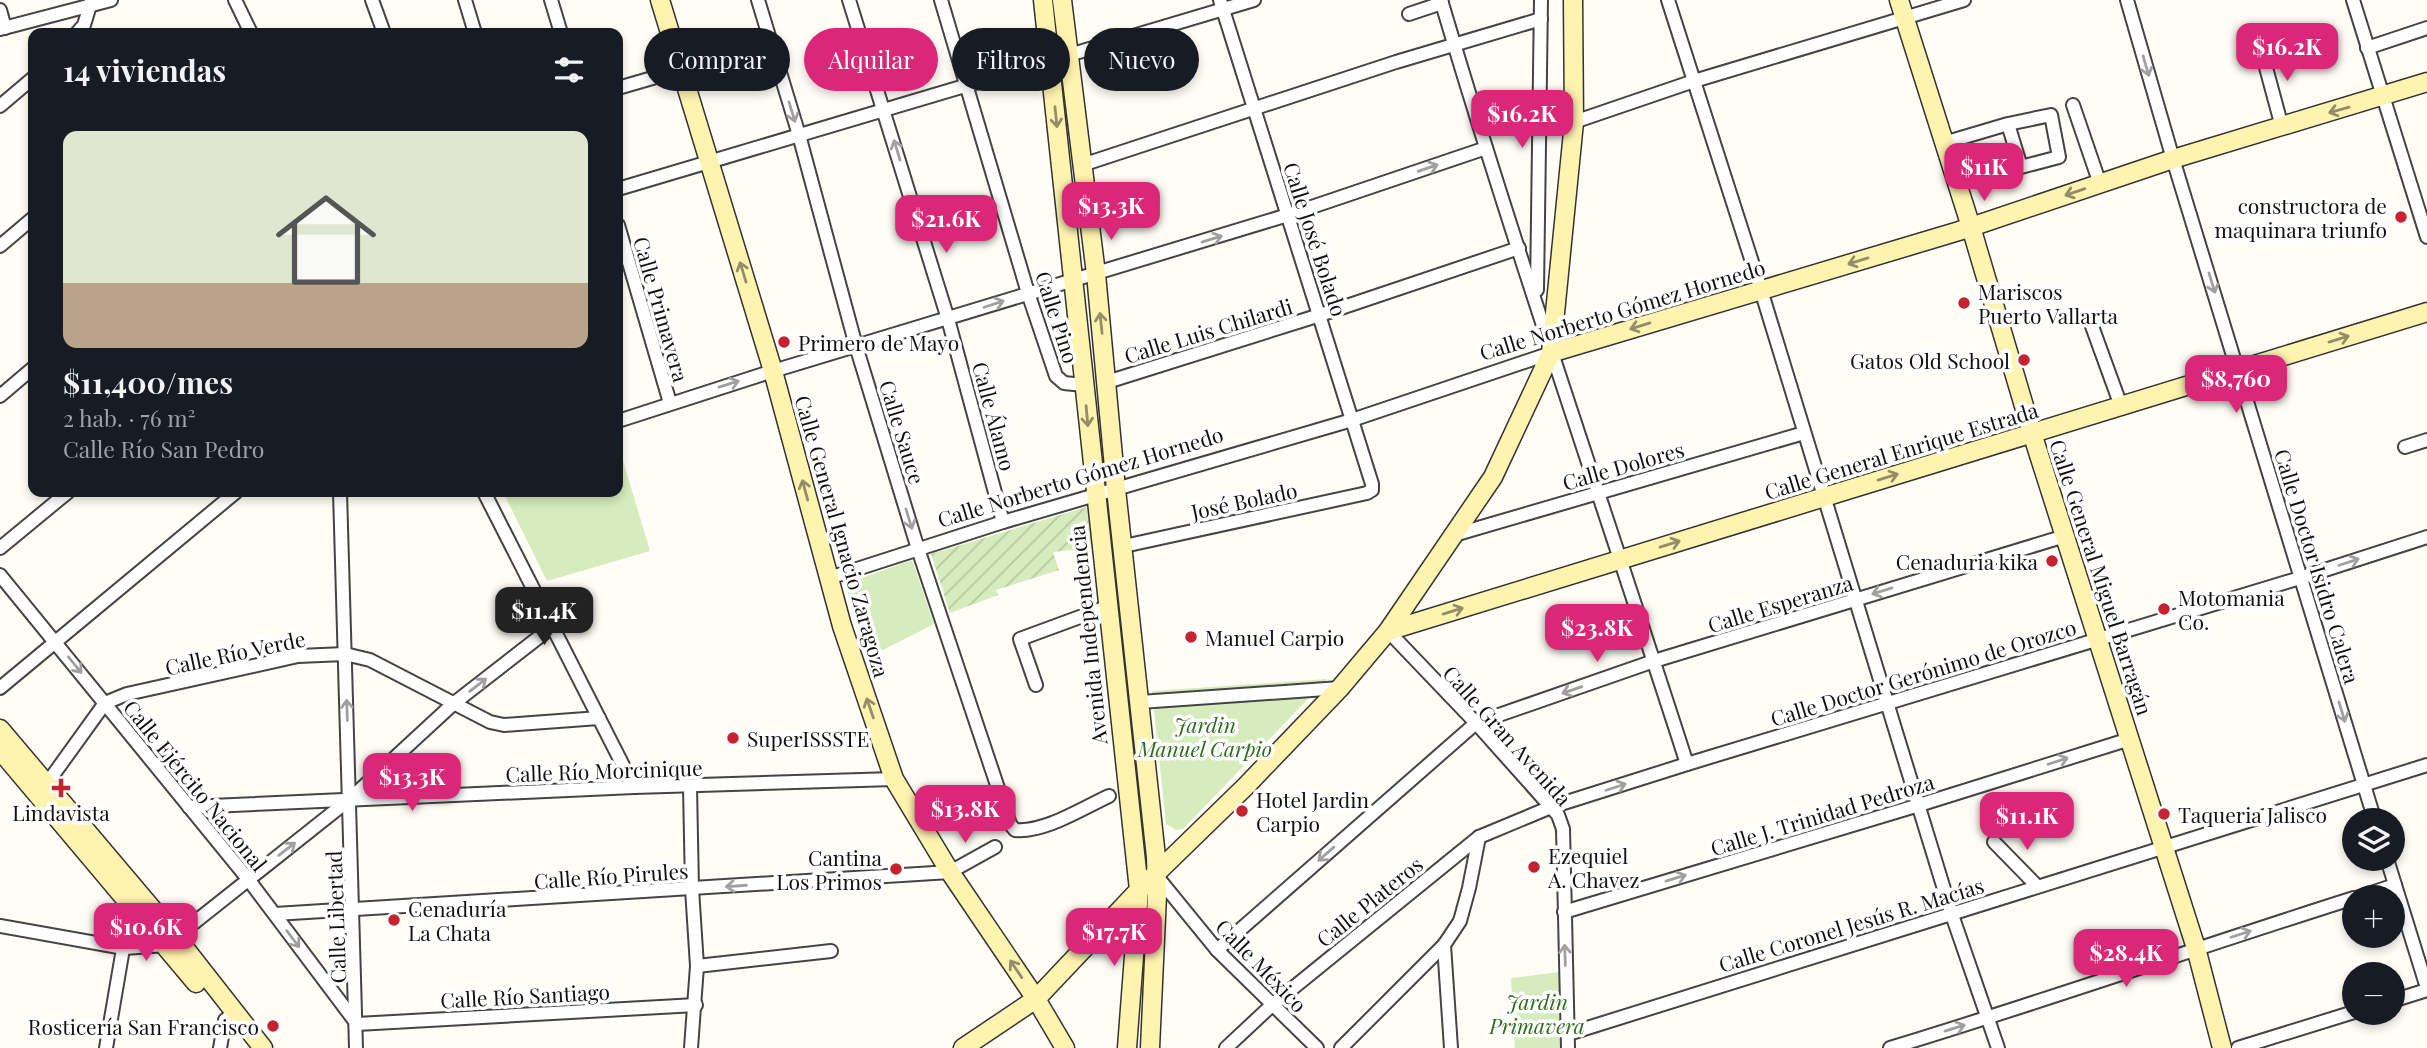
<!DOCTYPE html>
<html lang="es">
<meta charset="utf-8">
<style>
:root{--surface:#171b24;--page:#242831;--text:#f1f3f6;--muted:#9ea1a6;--line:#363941;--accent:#db2777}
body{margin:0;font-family:"Playfair Display",serif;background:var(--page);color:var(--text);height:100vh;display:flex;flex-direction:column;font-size:26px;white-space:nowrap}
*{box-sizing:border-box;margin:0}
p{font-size:23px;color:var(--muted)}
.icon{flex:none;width:38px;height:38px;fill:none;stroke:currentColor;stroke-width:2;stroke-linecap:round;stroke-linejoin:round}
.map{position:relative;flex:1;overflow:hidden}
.side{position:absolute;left:28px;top:28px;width:595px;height:469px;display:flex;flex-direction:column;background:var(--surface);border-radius:14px;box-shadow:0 4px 10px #0003}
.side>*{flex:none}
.top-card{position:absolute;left:644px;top:28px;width:665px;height:63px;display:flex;gap:14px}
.fabs{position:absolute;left:2342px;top:808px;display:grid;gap:14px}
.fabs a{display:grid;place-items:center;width:63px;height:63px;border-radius:50%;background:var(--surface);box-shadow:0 4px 10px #0003;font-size:35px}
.price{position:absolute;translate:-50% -60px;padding:0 16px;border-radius:14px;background:var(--accent);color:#fff;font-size:23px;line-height:46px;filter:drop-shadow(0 2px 4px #0008)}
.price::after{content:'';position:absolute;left:50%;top:42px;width:21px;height:16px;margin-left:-10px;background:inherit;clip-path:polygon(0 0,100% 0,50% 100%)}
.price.current{background:#222;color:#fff}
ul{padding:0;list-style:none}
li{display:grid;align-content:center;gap:14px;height:371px;padding:0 35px}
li+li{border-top:2px solid var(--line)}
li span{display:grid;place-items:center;height:217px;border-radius:14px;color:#555}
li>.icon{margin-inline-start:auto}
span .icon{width:126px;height:126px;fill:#fffc;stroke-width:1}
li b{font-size:30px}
h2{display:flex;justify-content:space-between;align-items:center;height:84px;padding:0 35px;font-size:30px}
.tag{padding:0 24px;border-radius:32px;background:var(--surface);box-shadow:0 4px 10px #0003;font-size:24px;line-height:63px}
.tag.current{background:var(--accent);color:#fff}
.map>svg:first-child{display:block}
</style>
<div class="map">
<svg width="2427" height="1048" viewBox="0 0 2427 1048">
<defs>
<pattern id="garden-furrows" width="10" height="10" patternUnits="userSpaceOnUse" patternTransform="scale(1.75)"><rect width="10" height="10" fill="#d6ecbc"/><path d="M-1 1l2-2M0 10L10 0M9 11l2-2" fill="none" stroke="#b7c9a1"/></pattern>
</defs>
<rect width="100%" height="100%" fill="#fffdf5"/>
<g fill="#d6ecbc">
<path d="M618 444 650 551 547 581 503 492H618Z"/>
<path d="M912 560 934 624 869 657 845 584Z"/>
<path d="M1327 679 1183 829 1176 830 1166 824 1152 691Z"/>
<path d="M1559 972 1562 1048H1515L1511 978Z"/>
</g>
<path fill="url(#garden-furrows)" d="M1090 506 1091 548 1053 552 1059 570 996 590 998 595 950 613 931 554Z"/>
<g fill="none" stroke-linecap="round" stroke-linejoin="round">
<g stroke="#444" stroke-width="16">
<g id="street">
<path d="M235 0 251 33"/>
<path d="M372 0 384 33"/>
<path d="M465 0 475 33"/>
<path d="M551 0 561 33"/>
<path d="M758 0 799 135 856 346 918 549 1010 824 1015 830C1044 833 1083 808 1109 796"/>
<path d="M849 0 948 319 1003 522"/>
<path d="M941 0 1028 293 1056 376 1064 383 1084 385"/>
<path d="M1441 0C1517 257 1605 509 1687 764"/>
<path d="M1668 0 1761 290 1951 912 1998 1048"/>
<path d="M2127 0 2173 159 2375 821"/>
<path d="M2353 0 2427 237"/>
<path d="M0 10 5 28"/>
<path d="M1409 14 1442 3"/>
<path d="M0 29 111 0"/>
<path d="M77 33 84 25 91 2"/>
<path d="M2367 48 2427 28"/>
<path d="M2261 49 2282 127"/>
<path d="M618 88 680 70"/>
<path d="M2073 105 2100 184"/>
<path d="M0 106 33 78"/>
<path d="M1574 122 1694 81 1964 0"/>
<path d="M1944 143 2008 124 2051 115 2059 157 2021 167 2008 124"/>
<path d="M1082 165 1396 62 1541 19"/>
<path d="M618 189 1254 0"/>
<path d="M618 225 670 403"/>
<path d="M0 246 33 218"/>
<path d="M1537 290 1541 0"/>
<path d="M2089 318 2121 406"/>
<path d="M1107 382 1320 315 1519 248"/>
<path d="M0 396 33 368"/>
<path d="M618 421 773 371 1288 215 1486 148"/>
<path d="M2405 447 2427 440"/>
<path d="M340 492 356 1048"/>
<path d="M484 492 634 787"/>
<path d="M1454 535 1804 433"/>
<path d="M1124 546 1367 493 1372 490V484L1220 0"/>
<path d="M0 548 68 492"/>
<path d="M0 575 248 879 357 1024 696 1005"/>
<path d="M829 578 1003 522 1352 420 1551 353"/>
<path d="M1388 631 1476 723 1558 815 1563 829 1568 1048"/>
<path d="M1036 685 1020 639 1107 607"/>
<path d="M0 688 236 492"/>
<path d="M1140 702 1340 688"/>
<path d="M690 786 692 889 697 966 691 1048"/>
<path d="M43 789 105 703 127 694 298 656 345 654 370 660 490 722 504 725 599 718"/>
<path d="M189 807 634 787 894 779"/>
<path d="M1994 842 2037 886"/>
<path d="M2387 859 2427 988"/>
<path d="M1155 874 1217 950 1317 1048"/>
<path d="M2356 898 2395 885"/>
<path d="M1564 912 1919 805 2130 739"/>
<path d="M275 914 950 872 995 847"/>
<path d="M0 926 124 948 166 945 350 799 453 704 552 627"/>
<path d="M1217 950 1476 723 1654 661 2065 536"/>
<path d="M697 966 831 951"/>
<path d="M2392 1001 2427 990"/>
<path d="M1568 1034 2427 765"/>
<path d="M106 1048 131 902"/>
<path d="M220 1048 225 1020 234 1013"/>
<path d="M1226 1048 1272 1005 1479 837 1551 807 1687 764 2300 578 2427 537"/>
<path d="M1341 1048 1444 945"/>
<path d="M1451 1048 1444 945 1460 921 1469 888 1479 837"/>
<path d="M1890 1048C2045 1001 2199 947 2354 898"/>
<path d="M2238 1048 2354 1012"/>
</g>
</g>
<g stroke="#333" stroke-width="21">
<g id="secondary">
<path d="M660 0 773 371 842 626 894 779 950 872 1036 999 1065 1048"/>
<path d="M1043 0 1139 890 1127 1048"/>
<path d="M1062 0 1096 274 1116 489 1156 857 1157 895 1150 1048"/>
<path d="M1899 0 1971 227 2032 433 2196 948 2222 1048"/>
<path d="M1551 353 1959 231 2173 159 2427 82"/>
<path d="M1388 631 2427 312"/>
<path d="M0 729 176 937 263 1048"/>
<path d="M0 750 196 983"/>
<path d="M963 1048 1036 999 1139 890 1245 787 1340 688 1388 631 1493 477 1551 353 1574 122 1573 0"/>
</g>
</g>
<use href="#street" stroke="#fff" stroke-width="12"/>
<use href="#secondary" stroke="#fff3b0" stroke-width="18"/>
</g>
<defs><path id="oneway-shaft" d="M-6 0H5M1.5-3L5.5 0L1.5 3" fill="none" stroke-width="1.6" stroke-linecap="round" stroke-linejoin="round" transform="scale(1.75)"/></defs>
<g stroke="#a0a0a0">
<use href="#oneway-shaft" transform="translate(2146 66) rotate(74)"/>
<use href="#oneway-shaft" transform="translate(792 112) rotate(73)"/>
<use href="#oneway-shaft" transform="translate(897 150) rotate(-107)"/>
<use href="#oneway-shaft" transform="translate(1428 168) rotate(-19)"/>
<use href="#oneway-shaft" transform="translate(1212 239) rotate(-17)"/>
<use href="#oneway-shaft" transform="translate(2212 283) rotate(73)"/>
<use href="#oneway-shaft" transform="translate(994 304) rotate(-18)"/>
<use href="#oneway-shaft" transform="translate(729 384) rotate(-17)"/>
<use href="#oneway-shaft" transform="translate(909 519) rotate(73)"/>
<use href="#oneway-shaft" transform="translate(2349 562) rotate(-18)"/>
<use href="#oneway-shaft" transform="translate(1882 591) rotate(163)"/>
<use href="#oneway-shaft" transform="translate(75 665) rotate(51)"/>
<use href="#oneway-shaft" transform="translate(478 685) rotate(-38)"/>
<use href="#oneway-shaft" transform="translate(1572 690) rotate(161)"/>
<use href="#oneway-shaft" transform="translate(347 710) rotate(-92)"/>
<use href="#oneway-shaft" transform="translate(2342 712) rotate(73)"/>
<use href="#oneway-shaft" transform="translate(2058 761) rotate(-18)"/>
<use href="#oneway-shaft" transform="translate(1616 787) rotate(-18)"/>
<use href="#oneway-shaft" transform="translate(287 849) rotate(-38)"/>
<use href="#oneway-shaft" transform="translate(1326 854) rotate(139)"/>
<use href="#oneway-shaft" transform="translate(1676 878) rotate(-17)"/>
<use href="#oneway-shaft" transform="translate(736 886) rotate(176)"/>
<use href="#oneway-shaft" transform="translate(2241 934) rotate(-18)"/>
<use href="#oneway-shaft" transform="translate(293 939) rotate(53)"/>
<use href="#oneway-shaft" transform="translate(1565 955) rotate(-92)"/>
<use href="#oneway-shaft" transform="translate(1955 1028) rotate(-17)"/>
</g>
<g stroke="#948d68">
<use href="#oneway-shaft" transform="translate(2339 110) rotate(164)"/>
<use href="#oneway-shaft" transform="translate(1056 117) rotate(84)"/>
<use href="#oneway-shaft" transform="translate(2075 192) rotate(161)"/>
<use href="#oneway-shaft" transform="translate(1858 261) rotate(163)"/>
<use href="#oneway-shaft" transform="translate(743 272) rotate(-107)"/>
<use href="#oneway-shaft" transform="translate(1101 323) rotate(-96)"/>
<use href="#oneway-shaft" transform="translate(1640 326) rotate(163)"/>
<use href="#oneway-shaft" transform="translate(2339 339) rotate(-17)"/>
<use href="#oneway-shaft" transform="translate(1087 416) rotate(85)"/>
<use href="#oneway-shaft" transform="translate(1888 477) rotate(-17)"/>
<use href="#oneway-shaft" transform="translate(805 490) rotate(-105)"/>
<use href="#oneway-shaft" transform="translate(1670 544) rotate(-17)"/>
<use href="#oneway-shaft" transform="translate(1453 611) rotate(-17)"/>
<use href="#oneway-shaft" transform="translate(870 708) rotate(-109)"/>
<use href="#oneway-shaft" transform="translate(1016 969) rotate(-124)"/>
</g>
<g fill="#c62331" stroke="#fff" stroke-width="2.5">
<circle cx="2401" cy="217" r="7"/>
<circle cx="1964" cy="303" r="7"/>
<circle cx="784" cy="342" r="7"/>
<circle cx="2024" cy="360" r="7"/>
<circle cx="2052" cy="561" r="7"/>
<circle cx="2164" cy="609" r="7"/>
<circle cx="1191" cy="637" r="7"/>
<circle cx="733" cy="738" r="7"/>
<path d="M57.5 777.5h7v7h7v7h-7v7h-7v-7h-7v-7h7z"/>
<circle cx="1242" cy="811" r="7"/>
<circle cx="2164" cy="814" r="7"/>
<circle cx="1534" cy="867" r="7"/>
<circle cx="896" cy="869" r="7"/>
<circle cx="394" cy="920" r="7"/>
<circle cx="273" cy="1026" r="7"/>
</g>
<g text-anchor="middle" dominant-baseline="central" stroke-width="7" stroke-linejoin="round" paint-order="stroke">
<g font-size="21" fill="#111" stroke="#fff" text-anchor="start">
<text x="2387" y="205" text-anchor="end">constructora de<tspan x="2387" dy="24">maquinara triunfo</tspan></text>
<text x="1978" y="291">Mariscos<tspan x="1978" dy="24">Puerto Vallarta</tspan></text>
<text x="798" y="342">Primero de Mayo</text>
<text x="2010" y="360" text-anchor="end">Gatos Old School</text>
<text x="2038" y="561" text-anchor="end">Cenaduria kika</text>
<text x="2178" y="597">Motomania<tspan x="2178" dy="24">Co.</tspan></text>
<text x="1205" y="637">Manuel Carpio</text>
<text x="747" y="738">SuperISSSTE</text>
<text x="1256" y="799">Hotel Jardin<tspan x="1256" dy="24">Carpio</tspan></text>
<text x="61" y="812" text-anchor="middle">Lindavista</text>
<text x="2178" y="814">Taqueria Jalisco</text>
<text x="1548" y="855">Ezequiel<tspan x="1548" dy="24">A. Chavez</tspan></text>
<text x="882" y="857" text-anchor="end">Cantina<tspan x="882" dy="24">Los Primos</tspan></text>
<text x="408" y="908">Cenaduría<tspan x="408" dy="24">La Chata</tspan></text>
<text x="259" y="1026" text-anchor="end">Rosticería San Francisco</text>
</g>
<g font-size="21" fill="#111" stroke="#fff">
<text transform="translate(1316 239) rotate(72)">Calle José Bolado</text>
<text transform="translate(662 309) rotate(74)">Calle Primavera</text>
<text transform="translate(1622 309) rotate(-17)">Calle Norberto Gómez Hornedo</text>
<text transform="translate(1058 317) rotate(72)">Calle Pino</text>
<text transform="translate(1208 330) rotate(-17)">Calle Luis Chilardi</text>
<text transform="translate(995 416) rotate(75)">Calle Álamo</text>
<text transform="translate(903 432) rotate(73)">Calle Sauce</text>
<text transform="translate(1901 450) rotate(-17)">Calle General Enrique Estrada</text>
<text transform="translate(1623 465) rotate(-16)">Calle Dolores</text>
<text transform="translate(1080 476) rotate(-17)">Calle Norberto Gómez Hornedo</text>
<text transform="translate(1244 500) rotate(-12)">José Bolado</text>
<text transform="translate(843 536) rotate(74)">Calle General Ignacio Zaragoza</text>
<text transform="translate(2318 566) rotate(73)">Calle Doctor Isidro Calera</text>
<text transform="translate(2102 577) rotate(72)">Calle General Miguel Barragán</text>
<text transform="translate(1780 603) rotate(-17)">Calle Esperanza</text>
<text transform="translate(1087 635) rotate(-96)">Avenida Independencia</text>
<text transform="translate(235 652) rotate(-12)">Calle Río Verde</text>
<text transform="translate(1923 672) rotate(-17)">Calle Doctor Gerónimo de Orozco</text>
<text transform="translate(1508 735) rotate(48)">Calle Gran Avenida</text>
<text transform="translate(604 770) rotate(-2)">Calle Río Morcinique</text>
<text transform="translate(196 785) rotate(51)">Calle Ejército Nacional</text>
<text transform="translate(1822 814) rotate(-17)">Calle J. Trinidad Pedroza</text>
<text transform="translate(611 875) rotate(-4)">Calle Río Pirules</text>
<text transform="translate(1369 901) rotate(-39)">Calle Plateros</text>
<text transform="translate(335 917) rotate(-92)">Calle Libertad</text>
<text transform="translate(1851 924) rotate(-17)">Calle Coronel Jesús R. Macías</text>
<text transform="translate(1262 965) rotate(46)">Calle México</text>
<text transform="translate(525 995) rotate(-3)">Calle Río Santiago</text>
</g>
<g font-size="21" font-style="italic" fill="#316c1e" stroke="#fff">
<text x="1205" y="724">Jardin<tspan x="1205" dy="24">Manuel Carpio</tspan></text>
<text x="1537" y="1001">Jardin<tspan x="1537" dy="24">Primavera</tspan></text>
</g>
</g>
</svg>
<div class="fabs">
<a><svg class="icon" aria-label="layers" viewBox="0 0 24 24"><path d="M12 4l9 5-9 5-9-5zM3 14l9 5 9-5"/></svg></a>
<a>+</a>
<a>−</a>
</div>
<b class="price" style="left:2287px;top:83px">$16.2K</b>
<b class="price" style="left:1522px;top:150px">$16.2K</b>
<b class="price" style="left:1984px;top:203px">$11K</b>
<b class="price" style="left:1111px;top:242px">$13.3K</b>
<b class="price" style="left:946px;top:255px">$21.6K</b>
<b class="price" style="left:2236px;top:415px">$8,760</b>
<b class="price current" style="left:544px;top:647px">$11.4K</b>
<b class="price" style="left:1597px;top:664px">$23.8K</b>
<b class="price" style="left:412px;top:813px">$13.3K</b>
<b class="price" style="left:965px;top:845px">$13.8K</b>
<b class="price" style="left:2027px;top:852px">$11.1K</b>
<b class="price" style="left:146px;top:963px">$10.6K</b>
<b class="price" style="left:1114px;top:968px">$17.7K</b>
<b class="price" style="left:2126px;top:989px">$28.4K</b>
<div class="top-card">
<a class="tag">Comprar</a>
<a class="tag current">Alquilar</a>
<a class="tag">Filtros</a>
<a class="tag">Nuevo</a>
</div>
<section class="side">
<h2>14 viviendas<svg class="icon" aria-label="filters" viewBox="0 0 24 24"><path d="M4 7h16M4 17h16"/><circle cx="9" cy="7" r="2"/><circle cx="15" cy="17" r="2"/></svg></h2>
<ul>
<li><span style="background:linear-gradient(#dfe7d0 70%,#b9a48a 0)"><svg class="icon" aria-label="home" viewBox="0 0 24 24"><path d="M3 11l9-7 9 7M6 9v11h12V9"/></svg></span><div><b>$11,400/mes</b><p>2 hab. · 76 m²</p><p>Calle Río San Pedro</p></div></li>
</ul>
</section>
</div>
